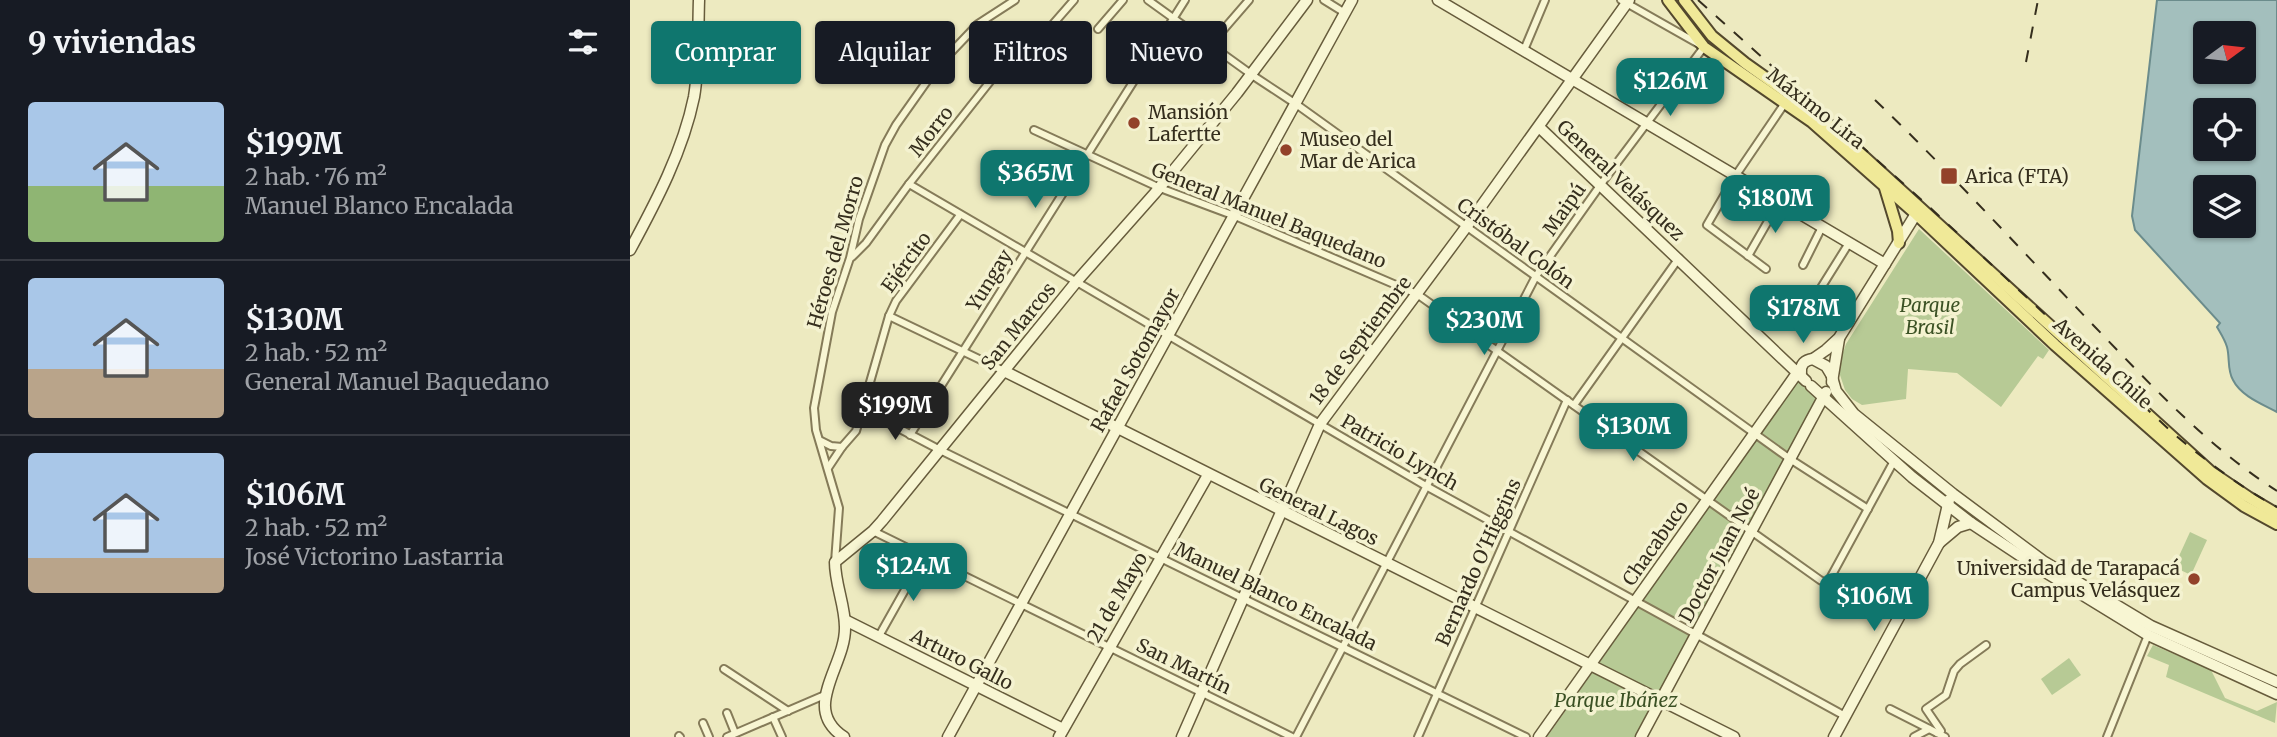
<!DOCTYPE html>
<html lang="es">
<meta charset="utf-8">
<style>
:root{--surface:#171b24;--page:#242831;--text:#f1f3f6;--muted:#9ea1a6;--line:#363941;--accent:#0f766e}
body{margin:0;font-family:Merriweather,serif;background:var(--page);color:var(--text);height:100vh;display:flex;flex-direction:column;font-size:26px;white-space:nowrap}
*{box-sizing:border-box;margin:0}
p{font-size:23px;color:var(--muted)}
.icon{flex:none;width:38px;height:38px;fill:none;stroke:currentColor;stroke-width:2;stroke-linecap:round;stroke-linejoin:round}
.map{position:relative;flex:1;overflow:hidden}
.drawer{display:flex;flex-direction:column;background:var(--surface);width:630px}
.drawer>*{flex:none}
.top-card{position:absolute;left:21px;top:21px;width:665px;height:63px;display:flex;gap:14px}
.needle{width:46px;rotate:75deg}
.controls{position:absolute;left:1563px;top:21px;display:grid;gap:14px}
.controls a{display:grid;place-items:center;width:63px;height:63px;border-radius:7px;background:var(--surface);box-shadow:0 2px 5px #0004;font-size:35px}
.price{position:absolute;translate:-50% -60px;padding:0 16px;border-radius:14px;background:var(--accent);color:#fff;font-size:23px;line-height:46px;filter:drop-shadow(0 2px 4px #0008)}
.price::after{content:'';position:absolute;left:50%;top:42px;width:21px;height:16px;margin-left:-10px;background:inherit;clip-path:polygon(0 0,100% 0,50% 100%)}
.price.current{background:#222;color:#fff}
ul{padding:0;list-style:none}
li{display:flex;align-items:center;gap:21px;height:175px;padding:0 28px}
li+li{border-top:2px solid var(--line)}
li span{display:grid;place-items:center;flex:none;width:196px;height:140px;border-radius:7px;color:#555}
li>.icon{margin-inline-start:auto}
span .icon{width:84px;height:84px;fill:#fffc;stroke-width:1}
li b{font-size:30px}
h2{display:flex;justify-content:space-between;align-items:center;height:84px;padding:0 28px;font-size:30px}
.tag{padding:0 24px;border-radius:7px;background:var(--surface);box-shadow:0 2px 5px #0004;font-size:24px;line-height:63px}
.tag.current{background:var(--accent);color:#fff}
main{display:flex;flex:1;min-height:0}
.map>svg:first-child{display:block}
</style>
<main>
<section class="drawer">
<h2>9 viviendas<svg class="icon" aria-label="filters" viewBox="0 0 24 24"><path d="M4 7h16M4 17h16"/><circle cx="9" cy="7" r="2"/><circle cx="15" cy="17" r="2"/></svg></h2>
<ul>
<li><span style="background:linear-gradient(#a9c7e8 60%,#8fb573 0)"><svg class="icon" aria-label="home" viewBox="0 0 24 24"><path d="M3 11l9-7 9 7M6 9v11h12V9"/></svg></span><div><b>$199M</b><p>2 hab. · 76 m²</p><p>Manuel Blanco Encalada</p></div></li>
<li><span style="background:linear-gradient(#a9c7e8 65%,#b9a48a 0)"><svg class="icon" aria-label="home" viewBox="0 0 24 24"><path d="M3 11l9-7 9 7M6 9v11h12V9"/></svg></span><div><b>$130M</b><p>2 hab. · 52 m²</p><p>General Manuel Baquedano</p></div></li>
<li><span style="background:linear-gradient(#a9c7e8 75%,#b9a48a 0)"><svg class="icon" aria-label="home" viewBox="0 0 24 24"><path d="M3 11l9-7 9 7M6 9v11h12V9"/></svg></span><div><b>$106M</b><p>2 hab. · 52 m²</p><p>José Victorino Lastarria</p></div></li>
</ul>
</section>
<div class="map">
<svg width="1647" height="737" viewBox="0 0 1647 737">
<rect width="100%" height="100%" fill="#edeac0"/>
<g fill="#b7ca95">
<path d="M1289 229 1419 350 1413 359 1408 356 1371 407 1327 373 1278 369 1276 399 1232 405 1222 399 1215 390 1210 375 1209 364 1216 344Z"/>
<path d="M1170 382 1186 396V400L1007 737H917L1166 383Z"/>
<path d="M1560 532 1577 540 1561 575 1544 567Z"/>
<path d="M1523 645 1581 670 1595 698 1627 711 1647 702 1645 723 1536 677 1539 665 1517 656Z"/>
<path d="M1439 658 1451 675 1422 695 1411 679Z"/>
</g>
<path fill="#a3bfbd" stroke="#6b8c8c" stroke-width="2" fill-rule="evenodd" d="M1527 0H1647V412C1632 404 1611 396 1603 380 1597 370 1600 358 1597 347 1595 340 1591 334 1587 327L1590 323 1505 230 1502 216ZM1575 33H1614V72H1575ZM1575 110H1614V149H1575ZM1575 187H1614V226H1575Z"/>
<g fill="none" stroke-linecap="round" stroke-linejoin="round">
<g stroke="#857b59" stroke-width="10">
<g id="street">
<path d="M518 0 625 77 666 104 1160 459 1238 509"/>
<path d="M694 0 715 13"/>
<path d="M468 29 493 0"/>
<path d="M581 44 619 0"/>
<path d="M894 50 915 0"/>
<path d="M404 130 530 188 605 216 787 294 1190 580C1206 590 1223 585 1240 588 1252 589 1265 600 1276 605"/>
<path d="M279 184 796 486 1215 716"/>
<path d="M1118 256 1149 202"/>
<path d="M222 257 236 243 279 184 362 79 403 47 444 0"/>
<path d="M1173 265 1192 227"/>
<path d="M1136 269 1077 225 1106 175 1155 103"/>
<path d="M1189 291 1219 243"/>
<path d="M259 316 374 371"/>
<path d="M944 405 1049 258"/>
<path d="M232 409 310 450 896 737"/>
<path d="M280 435 555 0"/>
<path d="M191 441 201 446 212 447"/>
<path d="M198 468 212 447 226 431 259 316 266 301 330 215"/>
<path d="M243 531 662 737"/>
<path d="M205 562 209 508 186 430 184 408 202 312 220 258 229 219 255 145 266 125 307 67 348 24 385 0"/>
<path d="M1197 584 1264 461"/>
<path d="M249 636 294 556"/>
<path d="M94 669 158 711"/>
<path d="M1260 709 1315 737"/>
<path d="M97 713 105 733"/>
<path d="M143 717 152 737"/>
<path d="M73 723 79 737"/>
<path d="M1307 733 1311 731 1296 709 1316 695 1324 671 1330 664 1356 645"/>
<path d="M49 736 50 737"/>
<path d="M97 737 197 694"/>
<path d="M666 737 906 276 974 180 1074 47 991 0"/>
<path d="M788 737 937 400"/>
<path d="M1284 737 1299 729"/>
<path d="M1477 737 1518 635"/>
</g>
</g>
<g stroke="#675c3c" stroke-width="13">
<g id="secondary">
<path d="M808 0 1255 264"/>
<path d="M909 127 1176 381"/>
<path d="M0 250C26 202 53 151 64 97 69 69 68 29 69 0"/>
<path d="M1183 359 1196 350 1209 338 1289 209"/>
<path d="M374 371 1104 737"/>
<path d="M1171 373C1170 364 1175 360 1183 359L1196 366 1202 376"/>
<path d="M1202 377 1206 391 1224 414 1323 494 1413 561 1521 626 1647 682"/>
<path d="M1202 382 1209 339"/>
<path d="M1181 386 1282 477 1341 523 1412 570 1518 635 1647 694"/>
<path d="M1309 543 1328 527 1341 523"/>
<path d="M215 620 433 729"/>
<path d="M214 737C170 708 216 666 215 627 215 605 205 584 205 562L243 531 252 521 447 281 525 193 607 93 677 0"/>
<path d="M318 737 722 0"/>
<path d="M429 737 578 475"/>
<path d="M552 737 690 424 837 226 999 0"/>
<path d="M909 737 1170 369"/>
<path d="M1011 737 1196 392"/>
<path d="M1204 737 1309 543 1319 500"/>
</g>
</g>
<g stroke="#53482d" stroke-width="14">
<g id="primary">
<path d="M1038 0 1074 47 1182 122 1286 214 1425 345 1577 479 1614 506 1647 524"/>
<path d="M1054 0 1082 36 1115 63 1187 114 1581 472 1618 497 1647 514"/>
<path d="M1255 188 1268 231 1269 243"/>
</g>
</g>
<use href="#street" stroke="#f8f6d3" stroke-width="6"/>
<use href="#secondary" stroke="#f8f6d3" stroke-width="10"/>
<use href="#primary" stroke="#f0e998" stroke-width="10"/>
<g stroke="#352e1d" stroke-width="2" stroke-dasharray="12 12" stroke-linecap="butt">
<path d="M1068 0 1294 202 1545 435C1578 462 1610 487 1647 507"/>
<path d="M1396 62 1408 0"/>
<path d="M1245 100C1321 173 1392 251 1465 327 1522 386 1577 446 1647 491"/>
</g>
</g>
<g fill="#93422a" stroke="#f4f2d0" stroke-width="2.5">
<circle cx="504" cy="123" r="7"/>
<circle cx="656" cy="150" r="7"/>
<rect x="1310" y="167" width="18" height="18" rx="3.5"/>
<circle cx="1564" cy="579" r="7"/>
</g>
<g text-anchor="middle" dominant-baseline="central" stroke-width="7" stroke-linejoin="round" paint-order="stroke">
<g font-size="19" fill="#352e1d" stroke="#f4f2d0">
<text transform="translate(1186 108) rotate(38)">Máximo Lira</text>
<text transform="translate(301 131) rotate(-52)">Morro</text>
<text transform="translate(991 180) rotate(43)">General Velásquez</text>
<text transform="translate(934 209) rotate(-55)">Maipú</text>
<text transform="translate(639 215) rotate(22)">General Manuel Baquedano</text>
<text transform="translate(886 243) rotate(36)">Cristóbal Colón</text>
<text transform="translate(205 252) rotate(-74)">Héroes del Morro</text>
<text transform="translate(276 262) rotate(-54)">Ejército</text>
<text transform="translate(359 280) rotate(-58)">Yungay</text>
<text transform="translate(388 326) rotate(-51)">San Marcos</text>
<text transform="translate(730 340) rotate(-53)">18 de Septiembre</text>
<text transform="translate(505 360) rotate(-61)">Rafael Sotomayor</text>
<text transform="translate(1473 363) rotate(42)">Avenida Chile</text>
<text transform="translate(770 452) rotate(30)">Patricio Lynch</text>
<text transform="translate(689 511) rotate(26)">General Lagos</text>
<text transform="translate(1025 543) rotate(-55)">Chacabuco</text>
<text transform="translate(1089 555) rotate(-62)">Doctor Juan Noé</text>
<text transform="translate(848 562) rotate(-66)">Bernardo O'Higgins</text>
<text transform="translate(646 596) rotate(26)">Manuel Blanco Encalada</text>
<text transform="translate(487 597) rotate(-60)">21 de Mayo</text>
<text transform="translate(332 659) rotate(27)">Arturo Gallo</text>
<text transform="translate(554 666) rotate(26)">San Martín</text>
</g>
<g font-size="19" fill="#352e1d" stroke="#f4f2d0" text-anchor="start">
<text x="518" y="112">Mansión<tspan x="518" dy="22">Lafertte</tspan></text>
<text x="670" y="139">Museo del<tspan x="670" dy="22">Mar de Arica</tspan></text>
<text x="1335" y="176">Arica (FTA)</text>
<text x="1550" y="568" text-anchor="end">Universidad de Tarapacá<tspan x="1550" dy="22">Campus Velásquez</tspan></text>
</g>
<g font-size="19" font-style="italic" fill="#3b5124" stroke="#f4f2d0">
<text x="1300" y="305">Parque<tspan x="1300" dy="22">Brasil</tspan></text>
<text x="986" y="700">Parque Ibáñez</text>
</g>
</g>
</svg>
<div class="controls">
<a><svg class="needle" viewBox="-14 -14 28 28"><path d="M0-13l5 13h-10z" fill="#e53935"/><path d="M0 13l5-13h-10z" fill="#9ea1a6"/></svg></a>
<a><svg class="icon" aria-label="locate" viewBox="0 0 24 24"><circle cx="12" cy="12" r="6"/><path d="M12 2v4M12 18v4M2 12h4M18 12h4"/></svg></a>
<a><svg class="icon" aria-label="layers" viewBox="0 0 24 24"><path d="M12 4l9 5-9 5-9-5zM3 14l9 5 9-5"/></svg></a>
</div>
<b class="price" style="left:1040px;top:118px">$126M</b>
<b class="price" style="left:405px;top:210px">$365M</b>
<b class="price" style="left:1145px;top:235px">$180M</b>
<b class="price" style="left:1173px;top:345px">$178M</b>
<b class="price" style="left:854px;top:357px">$230M</b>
<b class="price current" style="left:265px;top:442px">$199M</b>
<b class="price" style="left:1003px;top:463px">$130M</b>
<b class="price" style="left:283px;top:603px">$124M</b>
<b class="price" style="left:1244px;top:633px">$106M</b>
<div class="top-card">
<a class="tag current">Comprar</a>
<a class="tag">Alquilar</a>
<a class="tag">Filtros</a>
<a class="tag">Nuevo</a>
</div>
</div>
</main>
